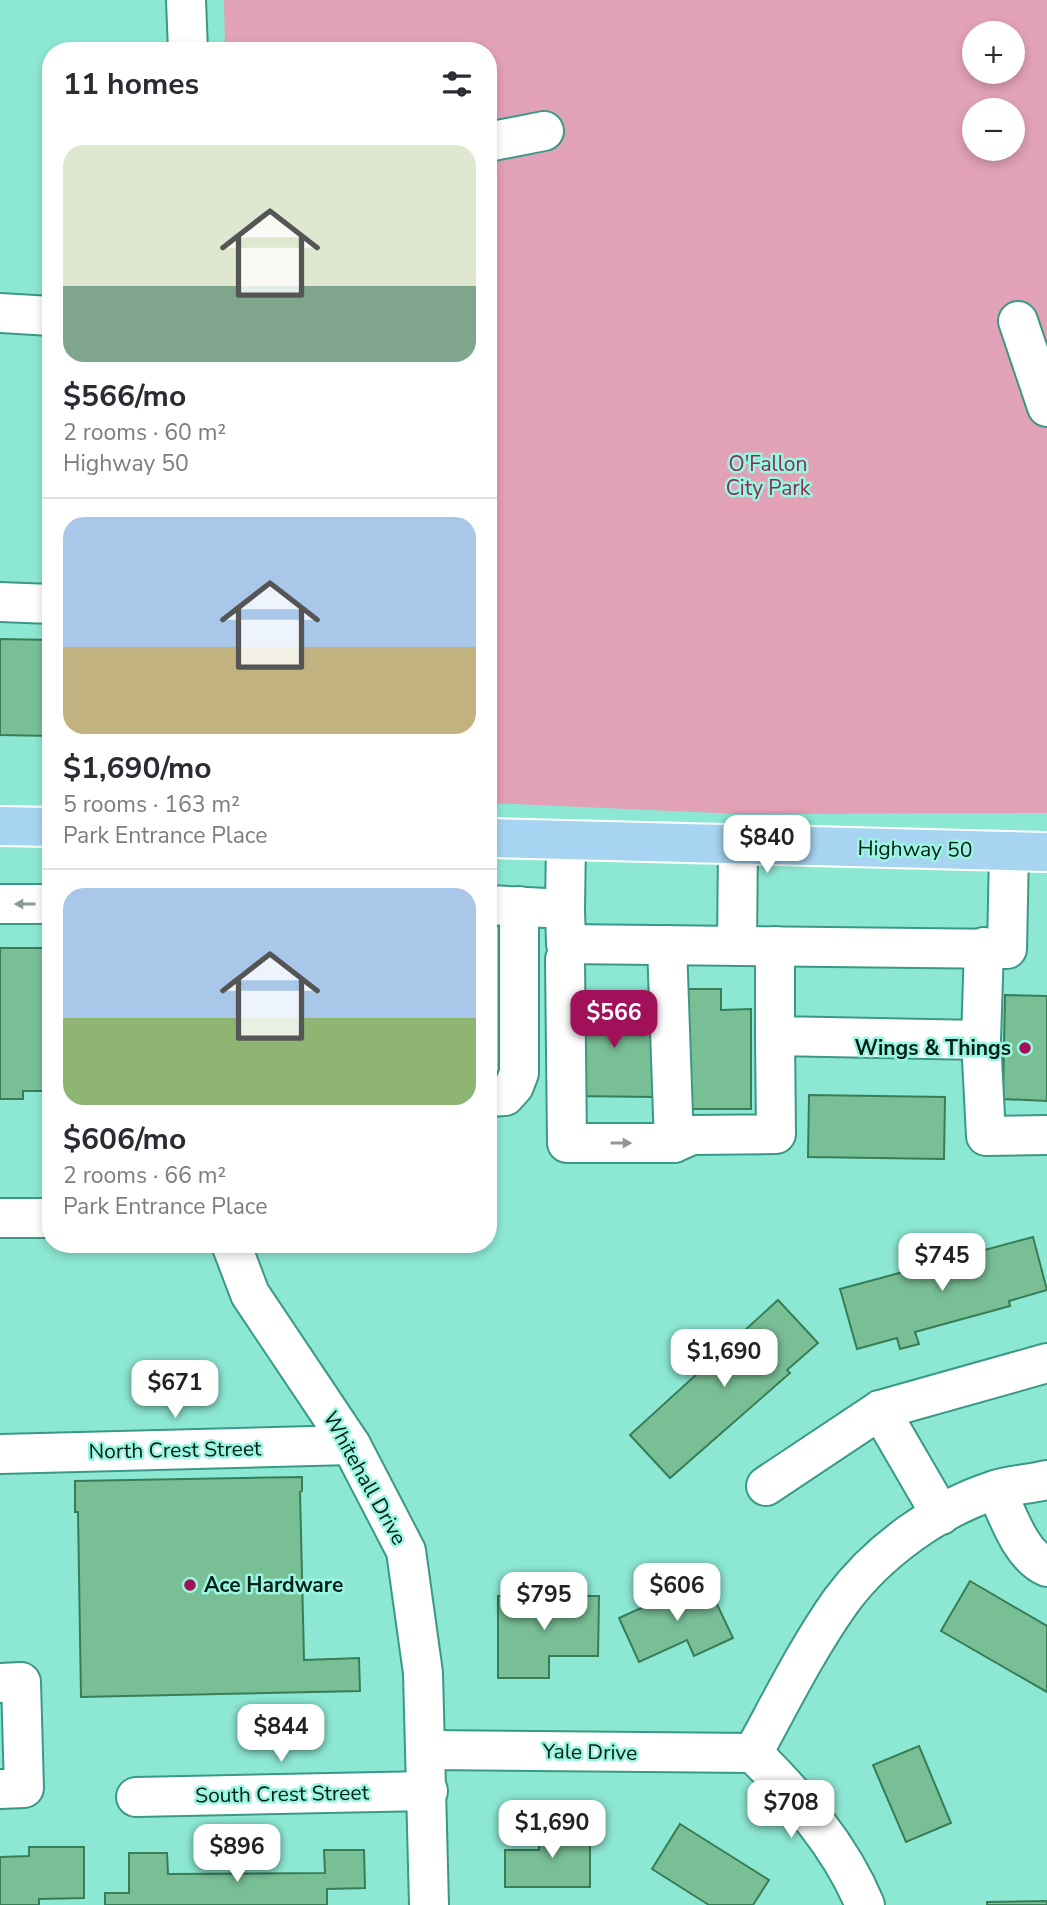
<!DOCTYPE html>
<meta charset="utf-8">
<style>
:root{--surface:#fff;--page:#f7f7f7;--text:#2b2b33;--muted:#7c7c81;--line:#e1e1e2;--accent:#a0115a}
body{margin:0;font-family:"Nunito Sans",sans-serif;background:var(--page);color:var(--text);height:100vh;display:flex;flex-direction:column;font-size:26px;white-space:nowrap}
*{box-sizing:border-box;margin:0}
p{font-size:23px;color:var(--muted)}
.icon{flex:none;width:38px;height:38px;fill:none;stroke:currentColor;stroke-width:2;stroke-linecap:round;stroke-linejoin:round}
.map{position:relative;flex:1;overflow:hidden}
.panel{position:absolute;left:42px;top:42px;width:455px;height:1211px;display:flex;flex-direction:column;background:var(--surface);border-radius:28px;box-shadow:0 4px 10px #0003}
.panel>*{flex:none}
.tools{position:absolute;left:962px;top:21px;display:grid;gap:14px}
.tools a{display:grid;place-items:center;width:63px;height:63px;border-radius:50%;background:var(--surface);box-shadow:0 4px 10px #0003;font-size:35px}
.price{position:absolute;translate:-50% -60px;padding:0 16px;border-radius:14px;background:#fff;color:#222;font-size:23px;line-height:46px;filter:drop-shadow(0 2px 4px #0008)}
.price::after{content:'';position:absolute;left:50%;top:42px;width:21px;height:16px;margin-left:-10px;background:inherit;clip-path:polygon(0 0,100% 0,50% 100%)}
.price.selected{background:var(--accent);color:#fff}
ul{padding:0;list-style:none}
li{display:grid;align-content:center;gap:14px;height:371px;padding:0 21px}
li+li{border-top:2px solid var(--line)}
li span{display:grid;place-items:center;height:217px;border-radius:21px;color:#555}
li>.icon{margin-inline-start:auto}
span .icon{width:126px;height:126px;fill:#fffc;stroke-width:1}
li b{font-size:30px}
h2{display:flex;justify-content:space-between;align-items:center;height:84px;padding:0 21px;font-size:30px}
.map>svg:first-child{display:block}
</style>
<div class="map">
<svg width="1047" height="1905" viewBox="0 0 1047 1905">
<rect width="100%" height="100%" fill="#8de8d3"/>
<path fill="#e1a1b6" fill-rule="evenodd" d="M224 0H1047V813L740 814 488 803V51H225ZM975 33H1013V72H975ZM975 110H1013V149H975Z"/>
<g fill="#79bf96" stroke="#377d57" stroke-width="2">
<path d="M0 639 51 640V736L0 735Z"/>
<path d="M0 948H44V997H51V1091H23V1099H0Z"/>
<path d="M488 952H492L488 1046Z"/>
<path d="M687 989H721V1010L751 1009V1109H687Z"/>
<path d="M1005 995 1047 996V1101L1003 1099Z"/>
<path d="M573 1002 655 1003V1097L573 1096Z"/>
<path d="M809 1095 945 1097 944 1159 808 1157Z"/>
<path d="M1033 1237 1047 1290 1009 1301 1010 1306 915 1332 919 1344 900 1349 897 1338 857 1349 840 1289Z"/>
<path d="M778 1300 818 1343 787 1370 790 1373 670 1478 630 1435Z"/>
<path d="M302 1477V1491L300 1492 304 1660 359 1658 360 1691 81 1697 78 1512H75V1481Z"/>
<path d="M705 1579 733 1638 694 1656 687 1640 639 1662 619 1618Z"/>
<path d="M970 1581 1047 1626V1692L941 1631Z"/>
<path d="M498 1596H599L598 1656H549V1678H498Z"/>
<path d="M919 1746 951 1823 906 1842 873 1765Z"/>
<path d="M680 1824 769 1880 753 1905H709L652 1869Z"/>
<path d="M539 1825 590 1826V1887H505V1850H539Z"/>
<path d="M29 1847H84V1898L39 1899V1905H0V1857L29 1856Z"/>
<path d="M324 1850H364L365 1888 327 1889V1905H105V1893H129V1853H167L168 1874 325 1873Z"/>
<path d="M1047 1901V1905H987V1902Z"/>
</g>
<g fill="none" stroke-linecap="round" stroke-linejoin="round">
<g stroke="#3a9986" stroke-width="42">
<g id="minor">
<path d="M186 0 188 51"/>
<path d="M488 142 544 131"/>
<path d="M0 313 51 316"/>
<path d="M1018 321 1047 407"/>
<path d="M0 602 51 604"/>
<path d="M0 904H51"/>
<path d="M488 905 565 909 566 840"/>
<path d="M565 909 566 944 1007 949 1009 851"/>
<path d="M667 945 674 1143"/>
<path d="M737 946 738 844"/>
<path d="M775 946V1036L981 1040"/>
<path d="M984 947 981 1040 986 1136 1047 1135"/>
<path d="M565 959 567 1143H674L692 1135 776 1134 775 1036"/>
<path d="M488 1097 505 1096 514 1086 519 1073V906"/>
<path d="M0 1218H51"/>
<path d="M231 1244 250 1294 351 1445 406 1551 423 1673 429 1905"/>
<path d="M0 1454 351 1445"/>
<path d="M766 1486 880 1410"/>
<path d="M996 1490C1008 1515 1020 1555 1047 1567"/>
<path d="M941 1515 880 1410 1047 1363"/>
<path d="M0 1683 21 1682 24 1788 0 1789"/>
<path d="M426 1750 753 1753"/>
<path d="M753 1753C781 1702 807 1649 841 1601 877 1552 936 1509 995 1490 1011 1485 1030 1484 1047 1480"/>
<path d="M753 1753C798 1798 840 1845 865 1905"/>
<path d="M136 1797 428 1791"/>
</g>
</g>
<g stroke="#fff" stroke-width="42">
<g id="major">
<path d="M0 826 51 827"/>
<path d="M488 838 1047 852"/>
</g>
</g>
<use href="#minor" stroke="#fff" stroke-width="38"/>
<use href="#major" stroke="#a7d4f1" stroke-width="38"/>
</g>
<defs><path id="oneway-solid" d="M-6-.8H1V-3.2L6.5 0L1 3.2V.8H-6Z" transform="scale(1.75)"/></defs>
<g fill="#8d9a98">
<use href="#oneway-solid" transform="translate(25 904) rotate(180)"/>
<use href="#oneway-solid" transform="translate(621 1143)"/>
</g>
<g fill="#a0115a" stroke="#9af6e0" stroke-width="2.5">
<circle cx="1025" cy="1048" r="7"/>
<circle cx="190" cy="1585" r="7"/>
</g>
<g text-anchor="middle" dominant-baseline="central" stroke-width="5" stroke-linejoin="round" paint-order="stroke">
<g font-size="21" fill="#882d54" stroke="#9af6e0">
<text x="768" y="464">O'Fallon<tspan x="768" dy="24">City Park</tspan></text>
</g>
<g font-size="21" fill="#021f19" stroke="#9af6e0">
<text transform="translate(915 849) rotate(1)">Highway 50</text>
<text transform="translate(175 1450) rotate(-1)">North Crest Street</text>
<text transform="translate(365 1478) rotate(61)">Whitehall Drive</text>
<text transform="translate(590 1752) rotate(1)">Yale Drive</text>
<text transform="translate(282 1794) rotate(-1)">South Crest Street</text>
</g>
<g font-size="21" font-weight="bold" fill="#021f19" stroke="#9af6e0" text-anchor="end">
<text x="1011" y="1048">Wings &amp; Things</text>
<text x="204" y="1585" text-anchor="start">Ace Hardware</text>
</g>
</g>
</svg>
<div class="tools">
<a>+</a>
<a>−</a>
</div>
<b class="price" style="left:767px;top:875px">$840</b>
<b class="price selected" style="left:614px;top:1050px">$566</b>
<b class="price" style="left:942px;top:1293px">$745</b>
<b class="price" style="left:724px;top:1389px">$1,690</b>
<b class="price" style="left:175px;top:1420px">$671</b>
<b class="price" style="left:677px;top:1623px">$606</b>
<b class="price" style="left:544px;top:1632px">$795</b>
<b class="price" style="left:281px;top:1764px">$844</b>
<b class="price" style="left:791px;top:1840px">$708</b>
<b class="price" style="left:552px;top:1860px">$1,690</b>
<b class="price" style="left:237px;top:1884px">$896</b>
<section class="panel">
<h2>11 homes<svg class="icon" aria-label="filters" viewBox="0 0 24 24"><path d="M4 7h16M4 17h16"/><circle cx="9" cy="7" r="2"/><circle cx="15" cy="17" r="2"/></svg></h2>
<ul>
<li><span style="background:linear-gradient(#dfe7d0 65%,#7fa58c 0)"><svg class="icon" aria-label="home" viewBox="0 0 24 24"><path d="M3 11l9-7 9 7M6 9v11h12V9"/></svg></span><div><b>$566/mo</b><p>2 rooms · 60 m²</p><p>Highway 50</p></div></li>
<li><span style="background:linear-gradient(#a9c7e8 60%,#c2b280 0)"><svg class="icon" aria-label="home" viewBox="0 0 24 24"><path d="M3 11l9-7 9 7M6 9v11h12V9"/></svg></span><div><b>$1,690/mo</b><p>5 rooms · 163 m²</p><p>Park Entrance Place</p></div></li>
<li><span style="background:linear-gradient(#a9c7e8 60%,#8fb573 0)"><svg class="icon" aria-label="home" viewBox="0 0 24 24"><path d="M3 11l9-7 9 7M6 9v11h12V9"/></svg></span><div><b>$606/mo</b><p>2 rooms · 66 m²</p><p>Park Entrance Place</p></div></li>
</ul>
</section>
</div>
